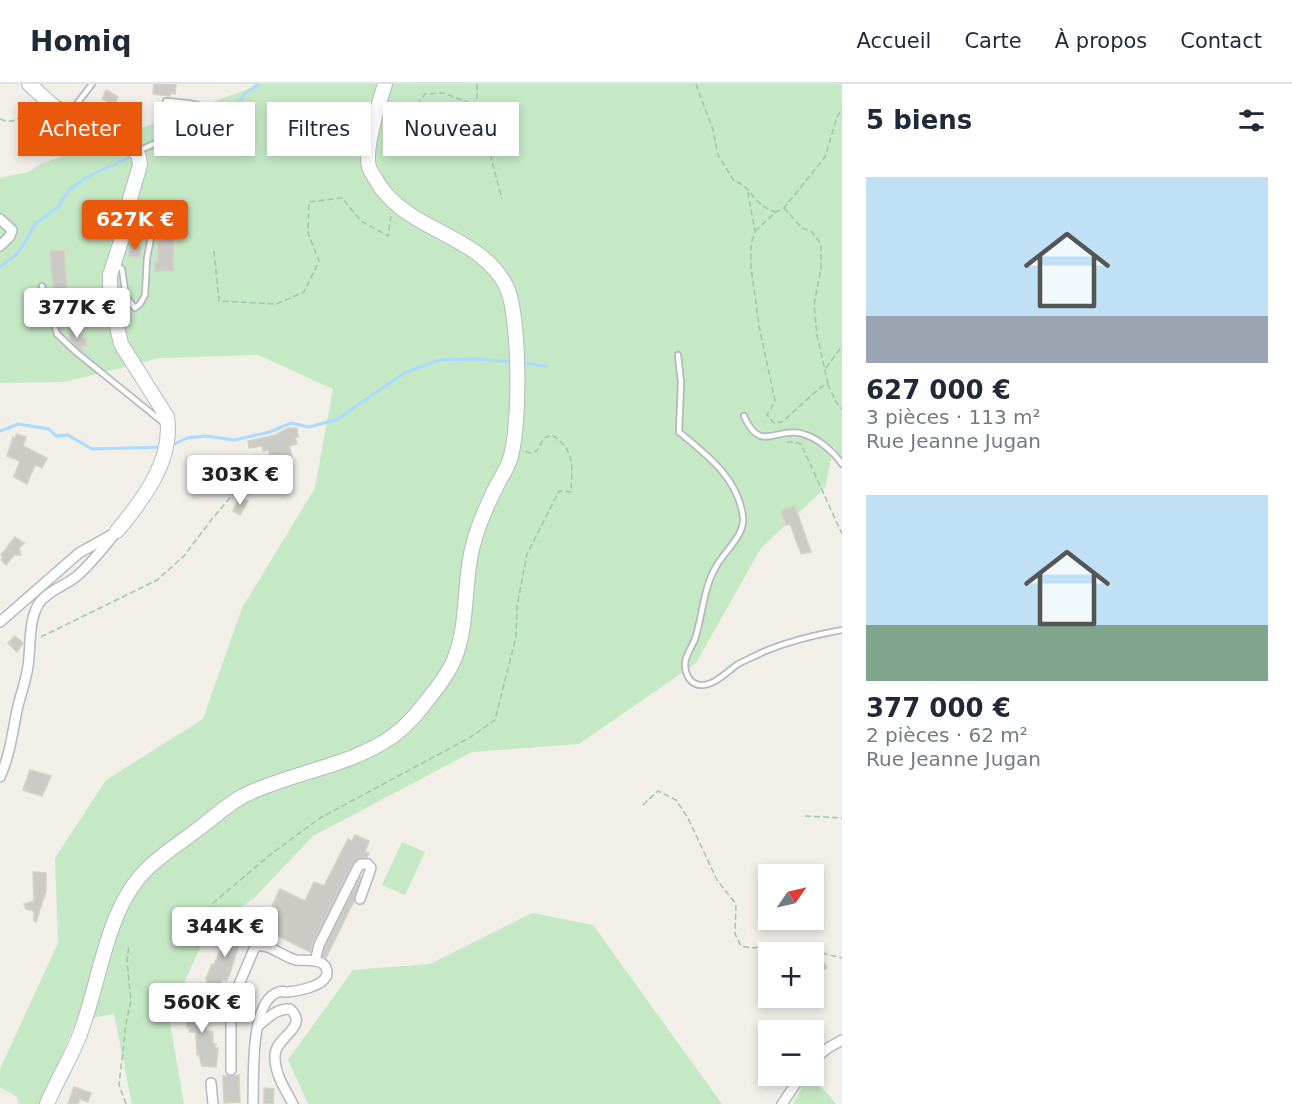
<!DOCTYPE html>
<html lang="fr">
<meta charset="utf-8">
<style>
:root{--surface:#fff;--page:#f6f6f7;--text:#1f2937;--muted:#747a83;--line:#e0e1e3;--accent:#ea580c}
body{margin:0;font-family:"DejaVu Sans",sans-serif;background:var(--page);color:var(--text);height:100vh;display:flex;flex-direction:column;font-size:22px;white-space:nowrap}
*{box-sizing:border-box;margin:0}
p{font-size:20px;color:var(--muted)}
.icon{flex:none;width:33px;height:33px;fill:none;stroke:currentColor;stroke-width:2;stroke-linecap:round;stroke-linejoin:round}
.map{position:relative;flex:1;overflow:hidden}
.details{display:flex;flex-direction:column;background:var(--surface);width:450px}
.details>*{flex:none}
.top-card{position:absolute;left:18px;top:18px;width:570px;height:54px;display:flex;gap:12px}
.needle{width:39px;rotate:56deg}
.fabs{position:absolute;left:758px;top:780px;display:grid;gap:12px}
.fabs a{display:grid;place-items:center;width:66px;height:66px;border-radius:0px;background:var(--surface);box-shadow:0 3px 9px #0003;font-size:30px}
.price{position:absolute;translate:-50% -51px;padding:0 14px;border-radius:6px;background:#fff;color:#222;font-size:20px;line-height:39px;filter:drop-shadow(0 2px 3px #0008)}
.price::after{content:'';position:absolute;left:50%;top:36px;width:18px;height:14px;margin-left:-9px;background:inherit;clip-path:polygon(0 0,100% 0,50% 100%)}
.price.current{background:var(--accent);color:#fff}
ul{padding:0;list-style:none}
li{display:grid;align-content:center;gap:12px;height:318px;padding:0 24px}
li span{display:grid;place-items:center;height:186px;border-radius:0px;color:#555}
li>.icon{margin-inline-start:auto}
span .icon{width:108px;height:108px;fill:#fffc;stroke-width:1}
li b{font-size:26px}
h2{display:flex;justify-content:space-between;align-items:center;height:72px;padding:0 24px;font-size:26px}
.chip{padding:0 21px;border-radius:0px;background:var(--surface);box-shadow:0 3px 9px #0003;font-size:21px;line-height:54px}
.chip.current{background:var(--accent);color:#fff}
header{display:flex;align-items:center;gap:36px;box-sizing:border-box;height:84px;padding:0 30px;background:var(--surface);border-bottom:2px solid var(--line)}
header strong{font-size:28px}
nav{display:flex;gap:33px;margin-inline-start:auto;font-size:21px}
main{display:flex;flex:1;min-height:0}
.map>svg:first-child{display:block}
</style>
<header>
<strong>Homiq</strong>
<nav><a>Accueil</a><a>Carte</a><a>À propos</a><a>Contact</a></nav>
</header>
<main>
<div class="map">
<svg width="842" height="1020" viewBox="0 0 842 1020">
<rect width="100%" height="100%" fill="#f1efe8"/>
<g fill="#c5e8c5">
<path d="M262 0H842V379L834 361 825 404 761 464 696 579 579 660 472 668 313 752 254 814 208 846 169 933 184 1020H132L114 930 76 937 41 1020H18L17 1013 0 1003V985L58 859 55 774 106 696 203 635 242 524 315 404 333 305 258 271 160 274 64 298 0 299V94L28 88 41 80Z"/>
<path d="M402 758 425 768 405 811 382 801Z"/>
<path d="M532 829 593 841 722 1020H308L288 976 353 886 430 880Z"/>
<path d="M808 992 828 1010 836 1020H793Z"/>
</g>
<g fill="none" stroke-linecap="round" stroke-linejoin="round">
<g stroke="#aadaff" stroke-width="3">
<path d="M155 67 199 51 228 38 245 9 259 0"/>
<path d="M0 183 18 169 36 139 58 123 69 106 87 93 128 74"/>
<path d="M521 279 546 282"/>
<path d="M0 347 18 340 49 345 56 352 68 351 92 365 163 363"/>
<path d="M170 362 187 354 206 352 234 356 270 348 291 339 309 343 338 335 404 289 440 276 475 275 512 278"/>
</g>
</g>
<g fill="#cccac5" stroke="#d6d1c6" stroke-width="1.5">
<path d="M154 0H176L175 10 170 9V12L153 10Z"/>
<path d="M106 6 118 13 114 21 102 15Z"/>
<path d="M28 48 43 57 38 65 24 55Z"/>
<path d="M174 148 173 187H155V178H158V156H165V149Z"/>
<path d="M130 160 142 162 140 173 129 172Z"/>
<path d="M50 167H64L69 231 56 233 55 227Z"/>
<path d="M79 245 81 254H86V262H82L83 268 70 256 69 246Z"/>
<path d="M288 344H297L298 353H295L297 360 289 362 292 373 270 377 269 366 263 367 262 362 249 364 248 357 276 351Z"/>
<path d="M17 350 26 353 23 362 47 374 42 384 35 381 27 400 14 393 20 377 7 372 13 353 15 354Z"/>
<path d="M215 387 223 390 215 410 206 408 208 389 215 390Z"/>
<path d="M240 413 248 417 240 431 233 427Z"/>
<path d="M795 422 811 468 801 470 790 440 786 441 781 426Z"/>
<path d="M15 453 24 459 19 464 21 471H14L6 481 1 476 3 473 1 471Z"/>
<path d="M15 552 23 559 17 568 8 559Z"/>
<path d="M30 686 51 692 42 712 23 706Z"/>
<path d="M355 751 369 757 365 768 369 769 367 773 357 775 352 780 313 858 310 868 262 844 280 805 305 817 314 798 324 802 348 755 352 757Z"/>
<path d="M33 788 46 789V807L36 838 34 837V827L26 825 24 820 34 817Z"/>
<path d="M361 792 354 817 326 874 323 872 325 863Z"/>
<path d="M229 842 243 847 229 892 226 897 222 896 219 906 206 901 208 896 206 895 212 880 214 881 221 865 219 864 222 860 220 859Z"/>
<path d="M821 873 827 884 817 889 813 878Z"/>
<path d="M206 916V947L213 948V960H216L215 964H218L216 983 202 982 199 971H197L196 948H189V944H187V928H189V921H192V917Z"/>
<path d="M239 991 240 1018 224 1019 223 992Z"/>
<path d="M74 1003 91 1009 88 1018 80 1015 78 1020H68Z"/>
<path d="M264 1004 274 1005 273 1020H264Z"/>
</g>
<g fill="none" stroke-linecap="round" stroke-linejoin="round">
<g stroke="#b5b8bc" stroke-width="8">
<g id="lane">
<path d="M60 21 69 26 76 21 92 0"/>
<path d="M138 67 218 31C209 20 180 18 166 17"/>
<path d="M115 180 122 185 126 213 135 224 140 220 145 211 147 174 153 144"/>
<path d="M42 202 57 250 76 268 165 340"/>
<path d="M678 271 681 298 679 348C708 372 738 394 743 433 745 451 725 467 717 481 703 504 703 530 695 555 692 563 685 572 685 580 685 591 691 602 703 601 716 600 728 587 738 580 746 576 755 572 763 568 789 557 815 551 842 546"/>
<path d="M744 332C760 369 775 344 800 349 817 353 833 367 842 380"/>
</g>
</g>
<g stroke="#b5b8bc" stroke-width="12">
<g id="street">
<path d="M0 135 12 146 10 152 0 162"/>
<path d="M0 538 79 469 113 450"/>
<path d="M0 693C9 673 12 653 16 631 19 614 26 598 28 582 31 563 28 534 40 518 49 506 65 502 77 492 92 479 104 463 117 447"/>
<path d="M315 877 319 861 358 783 361 780H368L371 784 360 815"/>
<path d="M258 942C268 934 277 924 290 925 310 943 276 952 275 971 274 989 285 1005 293 1020"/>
<path d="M813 976 828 964 842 956"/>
<path d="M231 986V927L232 917 254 865C258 862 258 861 263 862 271 862 286 874 296 876 304 877 317 875 323 880 327 883 328 889 326 893 320 903 298 907 288 908 285 908 282 907 279 908 249 916 254 996 253 1020"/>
<path d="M211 999 213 1020"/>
<path d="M782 1020 801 992"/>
</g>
</g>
<g stroke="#b6babf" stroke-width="16">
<g id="secondary">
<path d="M29 0 82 48 94 55 110 61 128 63 136 68 139 73 140 81 130 115 125 145 110 191V201L114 229 121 260 167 333C174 376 142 417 117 447"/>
<path d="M47 1020C56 998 69 977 78 955 101 900 104 825 149 783 165 768 184 756 201 743 214 733 228 720 243 712 291 688 349 683 393 652 408 641 418 628 429 614 438 603 448 590 454 576 469 540 463 498 473 461 478 441 488 419 497 401 501 393 506 386 509 378 521 348 520 232 507 204 482 149 403 148 375 94 373 90 370 87 369 83 364 63 379 20 385 0"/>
</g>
</g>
<g stroke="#9cc7a9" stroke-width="1.5" stroke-dasharray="6 3" stroke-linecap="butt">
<path d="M477 0V21L502 115"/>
<path d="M696 0 713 46 718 71 734 97C752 102 752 121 776 128"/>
<path d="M388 34 405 35 425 10 443 9 476 21"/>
<path d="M0 35C15 42 23 31 33 21"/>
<path d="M748 108 755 148 751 160V183L759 242 775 317 767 331 774 339 782 338 821 303 828 301 836 318 842 325"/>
<path d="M784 124 802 144 811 147 821 160V184L814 221 817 251 828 300"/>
<path d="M755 147 776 128 784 124 825 73 837 33 842 25"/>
<path d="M138 149V140"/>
<path d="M214 167 219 217 276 220 304 208 319 177 308 149 309 118 342 114 361 137 388 152 391 132"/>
<path d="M826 284 842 262"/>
<path d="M787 358H795L801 360 842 450"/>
<path d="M41 553 157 496 184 472 212 435 240 402"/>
<path d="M643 721 658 707 676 716 688 734 717 796 736 820 735 850 741 862 752 864 798 859 822 869 842 874"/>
<path d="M805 732 842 734"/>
<path d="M191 859 212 820 271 770 320 734 469 654 495 636 516 553 517 522 527 470 559 407 571 408C572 382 576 367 552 351L544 354 537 367 530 369 523 366"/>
<path d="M126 1020 119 1001 126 939 131 917 127 877 129 861"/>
</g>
<use href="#lane" stroke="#fff" stroke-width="4.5"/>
<use href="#street" stroke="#fff" stroke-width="9"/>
<use href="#secondary" stroke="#fff" stroke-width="14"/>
</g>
</svg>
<div class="fabs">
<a><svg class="needle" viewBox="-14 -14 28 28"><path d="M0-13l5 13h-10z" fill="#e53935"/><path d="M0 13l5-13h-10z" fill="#747a83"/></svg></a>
<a>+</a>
<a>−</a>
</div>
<b class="price current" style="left:135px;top:167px">627K €</b>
<b class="price" style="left:77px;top:255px">377K €</b>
<b class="price" style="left:240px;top:422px">303K €</b>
<b class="price" style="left:225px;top:874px">344K €</b>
<b class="price" style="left:202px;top:950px">560K €</b>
<div class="top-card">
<a class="chip current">Acheter</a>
<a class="chip">Louer</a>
<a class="chip">Filtres</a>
<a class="chip">Nouveau</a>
</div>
</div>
<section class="details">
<h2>5 biens<svg class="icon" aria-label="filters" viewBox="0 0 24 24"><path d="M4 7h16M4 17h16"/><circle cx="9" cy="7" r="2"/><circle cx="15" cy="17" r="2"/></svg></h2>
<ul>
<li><span style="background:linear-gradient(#bfe0f5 75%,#9aa5b1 0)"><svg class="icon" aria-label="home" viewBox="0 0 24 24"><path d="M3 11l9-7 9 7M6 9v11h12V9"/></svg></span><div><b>627 000 €</b><p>3 pièces · 113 m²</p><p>Rue Jeanne Jugan</p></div></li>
<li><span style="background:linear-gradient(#bfe0f5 70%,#7fa58c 0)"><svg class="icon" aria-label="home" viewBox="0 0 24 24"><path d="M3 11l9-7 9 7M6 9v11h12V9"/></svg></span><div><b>377 000 €</b><p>2 pièces · 62 m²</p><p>Rue Jeanne Jugan</p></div></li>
</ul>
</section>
</main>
